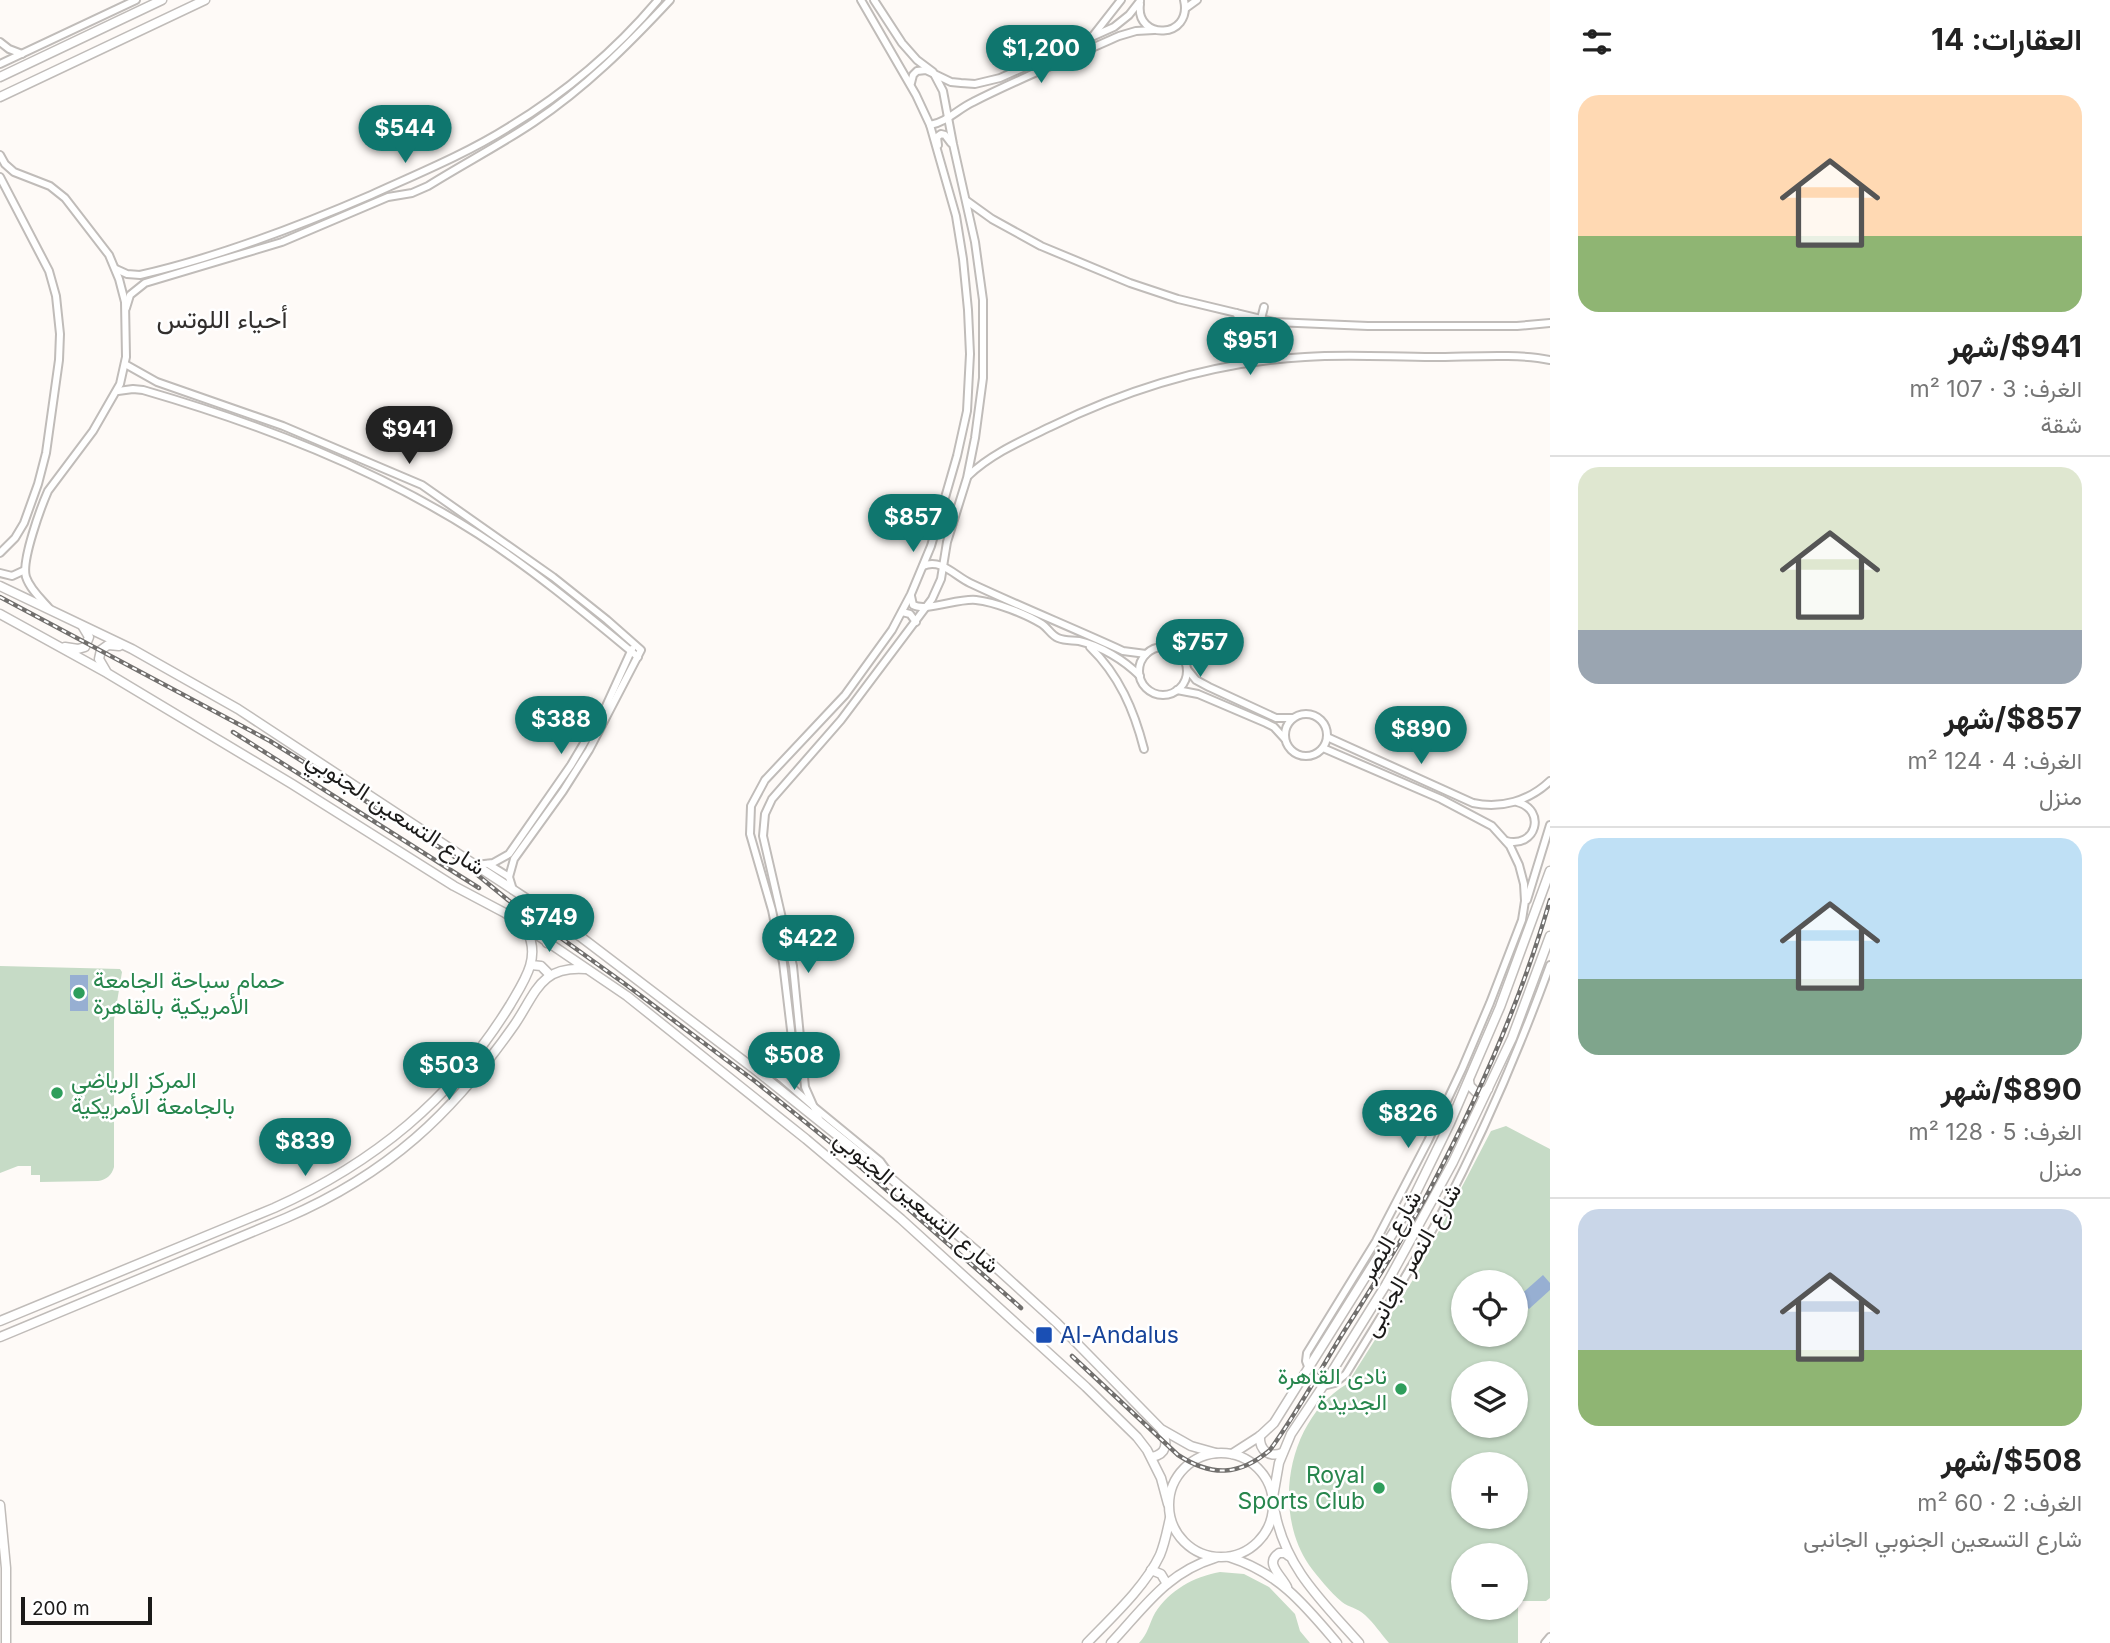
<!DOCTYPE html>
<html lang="ar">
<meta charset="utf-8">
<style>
:root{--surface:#fff;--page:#f6f6f6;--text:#222;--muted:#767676;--line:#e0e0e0;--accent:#0f766e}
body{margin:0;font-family:Inter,Vazirmatn,sans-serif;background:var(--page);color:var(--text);direction:rtl;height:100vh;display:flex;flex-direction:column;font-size:26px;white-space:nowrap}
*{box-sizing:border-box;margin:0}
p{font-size:23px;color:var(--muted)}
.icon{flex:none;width:38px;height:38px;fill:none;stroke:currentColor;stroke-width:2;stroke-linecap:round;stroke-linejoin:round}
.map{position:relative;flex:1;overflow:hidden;direction:ltr}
.panel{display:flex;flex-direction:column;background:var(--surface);width:560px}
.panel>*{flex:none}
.tools{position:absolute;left:1451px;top:1270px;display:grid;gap:14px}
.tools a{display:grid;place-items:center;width:77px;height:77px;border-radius:50%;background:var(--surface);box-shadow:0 2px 5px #0004;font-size:35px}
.scale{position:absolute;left:21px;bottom:18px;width:131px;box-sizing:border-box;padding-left:7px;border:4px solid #1b1a19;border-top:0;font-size:19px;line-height:24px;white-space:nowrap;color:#1b1a19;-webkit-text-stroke:5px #fff;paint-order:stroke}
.price{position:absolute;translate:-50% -60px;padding:0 16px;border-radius:24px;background:var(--accent);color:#fff;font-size:23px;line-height:46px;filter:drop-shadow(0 2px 4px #0008)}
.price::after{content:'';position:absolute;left:50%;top:42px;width:21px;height:16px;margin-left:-10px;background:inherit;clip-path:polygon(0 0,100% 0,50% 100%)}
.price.active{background:#222;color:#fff}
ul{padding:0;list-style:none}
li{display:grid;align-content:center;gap:14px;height:371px;padding:0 28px}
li+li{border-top:2px solid var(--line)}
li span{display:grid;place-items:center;height:217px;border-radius:21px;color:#555}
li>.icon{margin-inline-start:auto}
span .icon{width:126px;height:126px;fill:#fffc;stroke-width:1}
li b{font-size:30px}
h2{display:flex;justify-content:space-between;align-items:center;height:84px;padding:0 28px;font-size:30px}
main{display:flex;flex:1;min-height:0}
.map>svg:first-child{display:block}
</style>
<main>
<section class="panel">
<h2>العقارات: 14<svg class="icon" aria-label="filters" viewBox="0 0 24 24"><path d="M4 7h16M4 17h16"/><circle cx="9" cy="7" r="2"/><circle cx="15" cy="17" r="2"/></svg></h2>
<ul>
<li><span style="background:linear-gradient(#ffd9b3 65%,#8fb573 0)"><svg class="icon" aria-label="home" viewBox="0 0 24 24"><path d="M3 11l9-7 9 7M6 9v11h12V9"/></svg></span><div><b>$941/شهر</b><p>الغرف: 3 · 107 m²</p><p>شقة</p></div></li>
<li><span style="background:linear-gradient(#dfe7d0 75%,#9aa5b1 0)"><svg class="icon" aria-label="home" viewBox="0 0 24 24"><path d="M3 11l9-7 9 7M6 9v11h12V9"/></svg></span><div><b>$857/شهر</b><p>الغرف: 4 · 124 m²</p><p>منزل</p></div></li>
<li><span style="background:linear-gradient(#bfe0f5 65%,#7fa58c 0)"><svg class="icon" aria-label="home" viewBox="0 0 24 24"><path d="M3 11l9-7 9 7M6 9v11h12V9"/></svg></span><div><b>$890/شهر</b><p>الغرف: 5 · 128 m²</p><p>منزل</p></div></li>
<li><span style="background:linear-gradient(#c9d6e8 65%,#8fb573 0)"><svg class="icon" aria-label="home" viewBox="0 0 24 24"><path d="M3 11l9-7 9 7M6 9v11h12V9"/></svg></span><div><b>$508/شهر</b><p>الغرف: 2 · 60 m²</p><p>شارع التسعين الجنوبي الجانبى</p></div></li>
</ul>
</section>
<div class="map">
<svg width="1550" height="1643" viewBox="0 0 1550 1643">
<rect width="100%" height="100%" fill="#fefaf7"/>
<g fill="#c6dbc6" fill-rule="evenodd">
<path d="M0 966 120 969 122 972 114 1020V1167C112 1175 106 1180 98 1181L40 1182V1175H31V1166H18L0 1173Z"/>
<path d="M1506 1126 1550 1149V1598L1546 1601H1518V1643H1389C1381 1634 1374 1623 1365 1615 1358 1608 1348 1607 1342 1602 1330 1592 1318 1577 1309 1565 1271 1509 1289 1418 1347 1384L1416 1275 1491 1131ZM1463 1283H1516V1335H1463ZM1463 1374H1516V1426H1463ZM1463 1465H1516V1517H1463ZM1463 1556H1516V1608H1463Z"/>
<path d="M1220 1572 1244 1574 1269 1587 1295 1614 1300 1631 1310 1643H1139C1148 1634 1149 1624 1155 1613 1170 1590 1193 1577 1220 1572Z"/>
</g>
<g fill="#97afd2">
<rect x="70" y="975" width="18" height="36"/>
<path d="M1543 1275 1550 1283V1290L1529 1309 1518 1297Z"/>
</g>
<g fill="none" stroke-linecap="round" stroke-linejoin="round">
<g stroke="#c0bcb9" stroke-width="10">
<g id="minor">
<path d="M1140 4C1135 41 1193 39 1184 0"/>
<path d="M1186 8 1197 0"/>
<path d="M1092 37 1121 0"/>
<path d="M0 42 9 49 22 54"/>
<path d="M0 64 136 0"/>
<path d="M911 83 913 75 917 71 926 70 951 82 961 83 975 84 1000 78 1114 27 1129 15 1140 1"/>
<path d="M930 125C947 122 958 109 973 102 1020 78 1070 58 1119 36L1136 31 1154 30"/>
<path d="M938 145 937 137 941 134 945 135 951 143"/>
<path d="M0 155 5 164 14 172 50 186 65 198 109 255 119 279 125 302 126 357 120 384 93 431 48 491C41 507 21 561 26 577 30 589 41 599 49 608"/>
<path d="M0 177 49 271 56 296 60 334 59 360 46 453 38 484 24 523 15 538 0 553"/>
<path d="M967 201 992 219 1041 246 1130 283 1178 299 1274 322 1368 326H1517L1550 323"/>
<path d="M116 269 127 274 140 275C219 257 297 227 371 195 417 174 466 154 509 127 565 93 616 50 658 0"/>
<path d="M126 308 130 295 145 283 282 242 388 197 412 193 428 186C463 164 500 145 534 122 585 88 628 45 670 0"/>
<path d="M1261 319 1264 307"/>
<path d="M1274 322C1260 334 1262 349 1277 359"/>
<path d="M125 364 157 382 283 426 422 485 553 577 607 620 641 650 589 750 563 791 514 859 509 877 513 890"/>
<path d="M1233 365C1248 349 1248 331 1236 313"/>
<path d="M118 391 133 389 143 390C260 424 375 468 478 534 535 571 586 614 638 657"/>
<path d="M968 476C991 454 1021 441 1050 427 1130 388 1216 362 1305 357 1348 354 1390 357 1433 357 1469 357 1516 353 1550 360"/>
<path d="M923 566C941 558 955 576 970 583 1021 607 1073 628 1123 651L1146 654"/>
<path d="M0 573 12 576 25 570"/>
<path d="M911 596 913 605C926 612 958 598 976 600 995 602 1026 614 1042 624 1048 628 1051 635 1058 638 1065 641 1072 640 1079 641 1101 646 1124 660 1140 676"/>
<path d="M902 612 910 614 916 622"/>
<path d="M1090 647C1119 675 1134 710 1144 749"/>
<circle cx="1163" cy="671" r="24"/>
<path d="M1187 669 1196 680 1209 687 1276 718H1293"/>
<path d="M1177 690 1198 694 1266 723 1274 727 1285 739"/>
<circle cx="1306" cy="735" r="21"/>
<path d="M1327 737 1473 803C1501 809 1529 801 1550 781"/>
<path d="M1506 841C1536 849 1547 810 1517 802"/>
<path d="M488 864 509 877"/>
<path d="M476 865 493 863 509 854 571 765 606 706 632 649"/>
<path d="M1527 900 1550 825"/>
<path d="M754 1068 768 1070 780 1077 813 1106 880 1161 891 1176"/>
<path d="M791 1071 792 1077 797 1079 804 1074"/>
<path d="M780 1077 791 1071 794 1055 783 963 772 910 750 834 751 806 765 780 845 695 892 630 911 594 931 546 957 456 967 411 970 354 968 310 963 259 956 216 930 125 916 95 861 0"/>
<path d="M820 1121 805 1087 793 966 763 836 765 814 772 799 841 720 932 599 941 579 947 542 967 478 975 438 983 378V300L975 242 953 144 943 91 933 72 917 60 902 43 874 0"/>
<path d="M1309 1369 1306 1361 1307 1353 1376 1241 1428 1141 1462 1069 1490 1003 1522 920 1525 901 1524 884 1519 865 1510 846 1492 826 1441 799 1323 748"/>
<path d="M1323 1386 1335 1383 1346 1374C1378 1321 1412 1268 1441 1214 1483 1134 1519 1050 1550 965"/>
<path d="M1545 1643 1550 1637"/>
</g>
</g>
<g stroke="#c0bcb9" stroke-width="11">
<g id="major">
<path d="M0 77 162 0"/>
<path d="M0 97 205 0"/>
<path d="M0 586 132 649 238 709 556 918 753 1068 894 1181 992 1264 1057 1323 1161 1429 1191 1446 1216 1453"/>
<path d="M0 614 107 673 292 784 454 886 505 913 627 996 806 1139 901 1219 1086 1387 1137 1437 1147 1450 1161 1478 1168 1504"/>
<path d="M65 647 78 649 85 647 89 637 83 627"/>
<path d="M106 671 99 659 101 650 108 645 119 646"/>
<path d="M547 943 562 922"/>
<path d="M531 965 541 966 550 975"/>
<path d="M1469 1081 1470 1086 1476 1092H1483L1488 1089"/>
<path d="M1387 1283 1397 1289"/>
<path d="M0 1321 274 1208C374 1163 452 1099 510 1005 524 981 541 958 527 931"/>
<path d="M0 1337 286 1218C388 1174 452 1114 515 1024 536 993 540 966 585 969"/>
<path d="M1260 1436C1259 1450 1269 1458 1282 1453"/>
<circle cx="1221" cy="1505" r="52"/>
<path d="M1232 1454 1260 1436 1274 1423 1408 1209 1450 1123 1500 1007 1550 871"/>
<path d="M1152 1457C1167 1454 1168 1443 1162 1431"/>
<path d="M1273 1497 1279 1463 1291 1434 1323 1386 1387 1283 1453 1162 1512 1038 1550 936"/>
<path d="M0 1505 6 1568V1643"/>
<path d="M1275 1512C1286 1569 1323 1602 1359 1643"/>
<path d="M1229 1557C1279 1573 1304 1604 1337 1643"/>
<path d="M1151 1570 1161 1574 1167 1584"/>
<path d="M1287 1587C1281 1575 1264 1563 1279 1553H1285L1289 1556"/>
<path d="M1087 1643C1111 1618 1145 1587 1160 1555 1165 1543 1167 1531 1170 1518"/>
<path d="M1111 1643C1144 1608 1166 1573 1215 1558"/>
</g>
</g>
<use href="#minor" stroke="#fff" stroke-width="6"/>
<use href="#major" stroke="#fff" stroke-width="8"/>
<g stroke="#716f6d" stroke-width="4.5">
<g id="rail">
<path d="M0 597 270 741 458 859 508 900 625 984 756 1082 857 1164 1021 1308"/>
<path d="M233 732 479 888"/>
<path d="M1072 1356 1178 1455C1212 1477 1239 1476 1270 1450 1297 1413 1319 1372 1343 1333 1372 1287 1402 1241 1428 1193 1477 1100 1521 1001 1550 900"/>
</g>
</g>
<use href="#rail" stroke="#fff" stroke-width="2" stroke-dasharray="5" stroke-linecap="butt"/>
</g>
<g fill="#2e9e5b" stroke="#fff" stroke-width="2.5">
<circle cx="79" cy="993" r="7"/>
<circle cx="57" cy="1093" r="7"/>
<circle cx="1401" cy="1389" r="7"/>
<circle cx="1379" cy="1488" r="7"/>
</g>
<rect fill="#1a4fb4" stroke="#fff" stroke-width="2.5" x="1035" y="1326" width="18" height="18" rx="3.5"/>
<g text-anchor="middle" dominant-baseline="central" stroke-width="5" stroke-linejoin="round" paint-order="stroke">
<g font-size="23" fill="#1b1a19" stroke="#fff">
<text transform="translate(396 813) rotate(33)">شارع التسعين الجنوبي</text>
<text transform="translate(917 1202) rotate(40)">شارع التسعين الجنوبي</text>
<text transform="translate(1390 1236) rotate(-60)">شارع النصر</text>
<text transform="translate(1412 1260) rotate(-60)">شارع النصر الجانبى</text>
</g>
<g font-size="23" fill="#27864d" stroke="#fff" text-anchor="start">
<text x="93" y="980">حمام سباحة الجامعة<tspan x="93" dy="26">الأمريكية بالقاهرة</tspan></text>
<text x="71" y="1080">المركز الرياضي<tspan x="71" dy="26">بالجامعة الأمريكية</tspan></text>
<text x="1387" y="1376" text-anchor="end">نادى القاهرة<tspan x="1387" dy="26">الجديدة</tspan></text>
<text x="1365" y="1475" text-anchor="end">Royal<tspan x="1365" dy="26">Sports Club</tspan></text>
</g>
<g font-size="23" fill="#164399" stroke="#fff" text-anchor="start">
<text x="1060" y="1335">Al-Andalus</text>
</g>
<g font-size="26" fill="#322f2d" stroke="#fff">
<text x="222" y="318">أحياء اللوتس</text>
</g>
</g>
</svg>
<div class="tools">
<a><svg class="icon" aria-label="locate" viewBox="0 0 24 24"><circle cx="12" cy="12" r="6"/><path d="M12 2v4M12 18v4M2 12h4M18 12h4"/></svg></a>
<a><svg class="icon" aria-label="layers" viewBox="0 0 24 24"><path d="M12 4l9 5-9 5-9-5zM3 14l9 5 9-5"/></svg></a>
<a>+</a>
<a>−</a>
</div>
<div class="scale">200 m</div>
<b class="price" style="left:1041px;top:85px">$1,200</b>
<b class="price" style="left:405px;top:165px">$544</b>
<b class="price" style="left:1250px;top:377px">$951</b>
<b class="price active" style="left:409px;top:466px">$941</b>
<b class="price" style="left:913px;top:554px">$857</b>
<b class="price" style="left:1200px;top:679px">$757</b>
<b class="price" style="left:561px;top:756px">$388</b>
<b class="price" style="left:1421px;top:766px">$890</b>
<b class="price" style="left:549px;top:954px">$749</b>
<b class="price" style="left:808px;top:975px">$422</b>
<b class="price" style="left:794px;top:1092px">$508</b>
<b class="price" style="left:449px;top:1102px">$503</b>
<b class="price" style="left:1408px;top:1150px">$826</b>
<b class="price" style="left:305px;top:1178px">$839</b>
</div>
</main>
